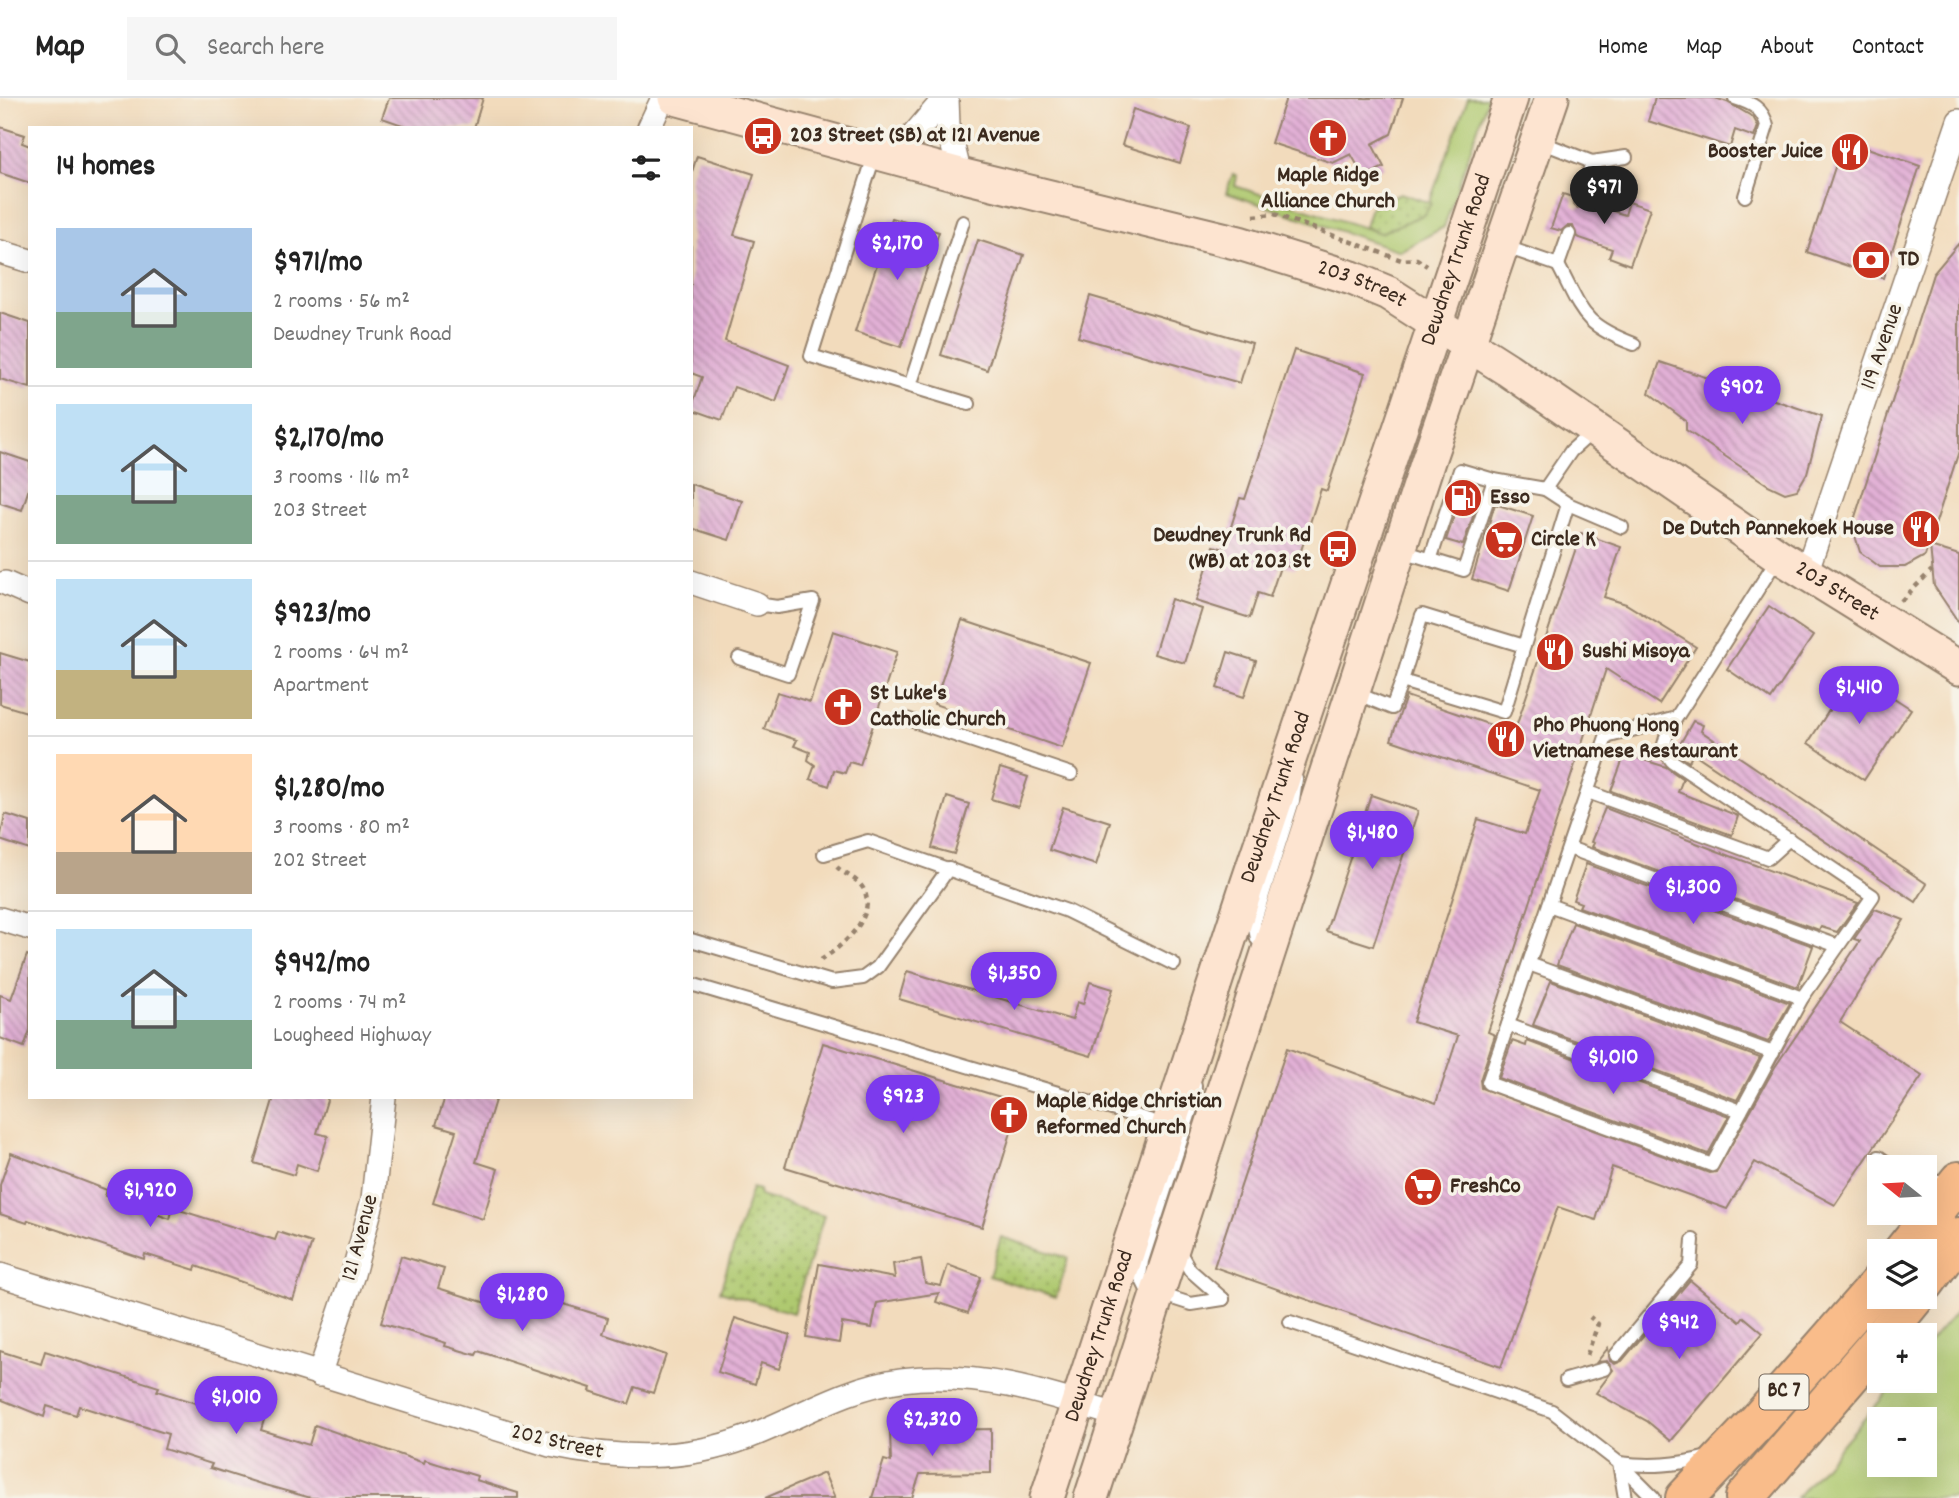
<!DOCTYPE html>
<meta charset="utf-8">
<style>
:root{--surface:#fff;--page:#f6f6f6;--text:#222;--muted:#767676;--line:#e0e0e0;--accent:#7c3aed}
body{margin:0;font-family:Dekko,sans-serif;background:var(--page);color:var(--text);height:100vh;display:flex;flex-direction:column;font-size:26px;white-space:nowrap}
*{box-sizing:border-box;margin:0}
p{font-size:23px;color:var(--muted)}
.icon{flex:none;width:38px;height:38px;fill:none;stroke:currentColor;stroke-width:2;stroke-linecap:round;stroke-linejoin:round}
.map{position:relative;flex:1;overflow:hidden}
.details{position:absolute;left:28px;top:28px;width:665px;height:973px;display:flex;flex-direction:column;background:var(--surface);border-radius:0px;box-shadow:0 7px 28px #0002}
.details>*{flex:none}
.needle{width:46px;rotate:288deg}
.controls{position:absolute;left:1867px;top:1057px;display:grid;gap:14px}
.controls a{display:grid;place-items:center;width:70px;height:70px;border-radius:0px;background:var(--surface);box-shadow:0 7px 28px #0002;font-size:35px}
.price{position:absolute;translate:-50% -60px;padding:0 16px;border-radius:24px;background:var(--accent);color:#fff;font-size:23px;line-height:46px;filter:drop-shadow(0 2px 4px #0008)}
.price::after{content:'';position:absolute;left:50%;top:42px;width:21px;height:16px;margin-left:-10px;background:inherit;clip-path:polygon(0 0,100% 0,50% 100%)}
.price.on{background:#222;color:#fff}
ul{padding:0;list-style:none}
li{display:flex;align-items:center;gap:21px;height:175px;padding:0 28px}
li+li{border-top:2px solid var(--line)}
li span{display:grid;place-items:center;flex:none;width:196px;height:140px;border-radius:0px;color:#555}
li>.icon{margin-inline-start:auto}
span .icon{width:84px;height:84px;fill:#fffc;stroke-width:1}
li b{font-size:30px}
h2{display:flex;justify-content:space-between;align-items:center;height:84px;padding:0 28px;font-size:30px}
header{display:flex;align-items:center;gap:42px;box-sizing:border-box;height:98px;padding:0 35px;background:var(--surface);border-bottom:2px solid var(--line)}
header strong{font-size:33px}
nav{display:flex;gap:38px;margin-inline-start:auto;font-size:24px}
.search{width:490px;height:63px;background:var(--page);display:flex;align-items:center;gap:18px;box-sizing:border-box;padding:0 24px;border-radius:0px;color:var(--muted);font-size:26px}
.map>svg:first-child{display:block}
</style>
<header>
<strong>Map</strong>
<div class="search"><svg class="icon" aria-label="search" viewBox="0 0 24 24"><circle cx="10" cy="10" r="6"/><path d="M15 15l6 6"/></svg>Search here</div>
<nav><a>Home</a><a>Map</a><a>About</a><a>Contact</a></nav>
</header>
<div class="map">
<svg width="1959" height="1400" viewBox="0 0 1959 1400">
<defs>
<pattern id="park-dots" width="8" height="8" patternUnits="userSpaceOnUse" patternTransform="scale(1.75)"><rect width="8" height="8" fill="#afc96f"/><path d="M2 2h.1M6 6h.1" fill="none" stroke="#90a35b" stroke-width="1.8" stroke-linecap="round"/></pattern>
<pattern id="building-back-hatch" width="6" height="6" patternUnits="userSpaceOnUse" patternTransform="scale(1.75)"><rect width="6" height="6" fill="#e2b0d6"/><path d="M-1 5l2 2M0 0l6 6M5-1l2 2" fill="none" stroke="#b88fad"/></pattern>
</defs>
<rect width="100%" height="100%" fill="#f7f3e8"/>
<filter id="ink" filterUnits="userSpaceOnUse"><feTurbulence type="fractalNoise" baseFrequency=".0143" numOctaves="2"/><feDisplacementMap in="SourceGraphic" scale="14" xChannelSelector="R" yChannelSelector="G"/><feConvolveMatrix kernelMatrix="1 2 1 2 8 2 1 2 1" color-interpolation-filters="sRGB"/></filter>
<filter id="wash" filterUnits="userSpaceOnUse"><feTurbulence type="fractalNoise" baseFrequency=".00686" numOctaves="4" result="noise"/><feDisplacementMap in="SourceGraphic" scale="28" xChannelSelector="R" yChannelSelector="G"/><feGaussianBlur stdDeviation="1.57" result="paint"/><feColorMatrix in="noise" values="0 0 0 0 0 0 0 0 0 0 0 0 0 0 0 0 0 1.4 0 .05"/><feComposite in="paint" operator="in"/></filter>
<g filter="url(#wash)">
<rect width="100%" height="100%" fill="#f2dbbc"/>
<g fill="#afc96f" stroke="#757a46" stroke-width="2" fill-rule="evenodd">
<path d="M1468 0H1488L1444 129 1400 153 1226 95 1233 76 1237 78 1235 88 1380 135 1425 116Z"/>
<path d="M1959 1210V1400H1796L1897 1283H1925V1249ZM1880 1321H1925V1367H1880Z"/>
</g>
<g fill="url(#park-dots)" stroke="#757a46" stroke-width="2">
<path d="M1400 95 1431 105 1425 116 1380 135 1365 129 1371 109Z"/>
<path d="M752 1090 759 1092 760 1098 824 1118 793 1215 720 1193Z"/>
<path d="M1001 1139 1068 1160 1056 1199 989 1178Z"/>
</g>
<g id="blocks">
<g fill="url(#building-back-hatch)">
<path d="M389 0H483L474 30H411L382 20Z"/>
<path d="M1286 0H1403L1391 36 1372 46 1384 69 1364 79 1351 56 1333 65 1271 45Z"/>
<path d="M1655 0H1715L1727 4 1753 19 1758 28 1754 39 1735 32 1730 49 1648 23Z"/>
<path d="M1133 11 1191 30 1180 65 1122 47Z"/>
<path d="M0 29 25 37 22 45 30 48V85L0 75Z"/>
<path d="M1844 42 1920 68 1883 180 1807 154Z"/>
<path d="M697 58 754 76 734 137 754 143 725 243 789 267 776 304 734 289 722 322 691 311 702 279 691 275V77Z"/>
<path d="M1563 96 1572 99 1573 107 1578 110 1588 105 1625 117 1629 104 1650 111 1630 167 1609 159 1612 151 1577 139 1573 128H1567L1561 133 1551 130Z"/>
<path d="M892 120 939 134 901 249 855 234Z"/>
<path d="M978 142 1024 157 987 272 941 257Z"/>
<path d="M1959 145V353L1925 458 1905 469H1880L1860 454 1853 431 1855 419 1933 176Z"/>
<path d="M1090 198 1252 245 1240 285 1078 239Z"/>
<path d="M0 215 30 225V290L0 281Z"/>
<path d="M1294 252 1365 275 1327 393 1321 391 1295 471 1281 466 1270 499 1258 495 1250 520 1196 503 1214 448 1224 451 1240 400 1245 401Z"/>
<path d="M1660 264 1822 318 1807 375 1797 392 1785 395 1768 387 1686 332V323L1649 295Z"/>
<path d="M0 354 30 364V387L22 412 0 405Z"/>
<path d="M691 386 742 403 729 442 691 430Z"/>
<path d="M1462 395 1479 401 1463 447 1446 442Z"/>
<path d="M1495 406 1533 418 1509 493 1472 481Z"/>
<path d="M1581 435 1621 449 1604 499 1626 506 1696 549 1659 606 1606 571 1488 934 1495 937 1480 982 1481 990 1709 1075 1716 1074 1775 969 1860 843 1854 841 1875 811 1904 822 1840 924 1922 978 1835 1107 1755 1064 1727 1111 1612 1069 1596 1122 1558 1109 1501 1269 1214 1169 1287 950 1436 1005 1458 938 1413 924 1478 721 1525 736 1540 692 1391 642 1406 598 1514 635Z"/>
<path d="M1930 448 1959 457V525L1934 488Z"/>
<path d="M1171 501 1202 511 1185 565 1154 556Z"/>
<path d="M1769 508 1813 538 1771 601 1727 571Z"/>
<path d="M962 522 1091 565 1062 650 934 606Z"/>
<path d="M833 533 897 554 860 667 849 664 845 675 834 672 829 688 810 681 815 667 808 662 810 654 794 648 797 642 764 631 777 594 810 604Z"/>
<path d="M1228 554 1256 563 1244 599 1217 590Z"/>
<path d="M0 555 30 564V615L0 606Z"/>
<path d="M1854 574 1911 611 1864 682 1808 645Z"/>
<path d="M1693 623 1703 627 1701 633 1927 786 1916 804 1693 655 1689 664 1678 657 1676 653Z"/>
<path d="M1625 656 1666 669 1683 681 1678 694 1738 718 1732 737 1611 693Z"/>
<path d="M1000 670 1028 679 1018 709 991 701Z"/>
<path d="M1371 697 1418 713 1373 848 1326 833Z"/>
<path d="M947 699 969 706 954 756 932 750Z"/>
<path d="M1063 709 1110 724 1096 767 1049 752Z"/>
<path d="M1605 710 1725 756 1858 805 1837 834 1821 829 1819 832 1592 749 1594 745 1591 744Z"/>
<path d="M5 716 30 724V752L0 742Z"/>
<path d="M1586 766 1813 848 1798 889 1579 809 1581 805 1573 802Z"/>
<path d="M1573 825 1790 905 1768 944 1557 867Z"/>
<path d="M27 857 30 858V932L24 949 0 940V897L11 901Z"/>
<path d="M907 873 1072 922 1077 904 1083 906 1090 884 1113 891 1091 958 899 901Z"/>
<path d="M1551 883 1760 960 1737 1002 1533 927Z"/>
<path d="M1512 943 1526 948 1527 943 1729 1018 1708 1056 1499 980Z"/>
<path d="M823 945 1020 1005 982 1129 785 1069Z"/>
<path d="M274 999H328L317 1035 328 1038 317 1073 297 1066 294 1077 254 1065Z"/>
<path d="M445 999H496L476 1064 498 1071 483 1121 433 1105 456 1033 436 1027Z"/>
<path d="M11 1055 107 1092 105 1098 170 1121 173 1110 275 1142 278 1134 312 1145 293 1202 196 1168 195 1172 145 1156 144 1161 28 1122 27 1125 0 1116V1087Z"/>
<path d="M401 1158 444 1171 438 1190 499 1209 506 1188 608 1220 603 1236 666 1257 653 1295 635 1289 629 1306 590 1293 591 1290 478 1253 476 1257 445 1248 446 1245 381 1225Z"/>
<path d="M921 1161 925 1185 941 1188 948 1167 981 1179 968 1215 936 1204 939 1195 877 1205 872 1230 842 1225 839 1245 806 1239 819 1166 895 1180 893 1166Z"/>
<path d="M1690 1182 1740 1224 1744 1219 1763 1235 1671 1343 1647 1323 1596 1295 1613 1272 1607 1263 1597 1264 1608 1250 1610 1263 1615 1266 1622 1263Z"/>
<path d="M735 1220 790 1237 779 1271 761 1265 755 1286 718 1274Z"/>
<path d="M0 1253 41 1266 45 1253 159 1289 157 1293 227 1315 233 1297 268 1308 261 1332 309 1347 315 1327 424 1365 425 1362 477 1378 476 1382 518 1395V1400H311L261 1386 210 1370 212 1366 164 1351 168 1336 79 1308 76 1317 47 1308 44 1319 0 1301Z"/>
<path d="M991 1331V1375L920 1376 912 1400H872L884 1362 891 1364 890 1333Z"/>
<path d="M824 1375 835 1400H765Z"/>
</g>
</g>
</g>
<g filter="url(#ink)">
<use href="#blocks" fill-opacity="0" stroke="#96826d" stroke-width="2"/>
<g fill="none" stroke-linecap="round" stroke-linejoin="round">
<g stroke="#96826d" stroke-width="16">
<g id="service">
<path d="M1735 0C1751 5 1763 10 1767 28L1745 98"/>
<path d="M1538 43 1592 64 1626 59"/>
<path d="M875 55 811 258 969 306"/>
<path d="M1580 102 1592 64"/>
<path d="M1503 148 1558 167 1569 136"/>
<path d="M1558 167C1583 214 1581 226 1634 246"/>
<path d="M910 288 963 124"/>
<path d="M1494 382 1545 391"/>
<path d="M1568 406 1622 429"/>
<path d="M1399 452 1464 472 1494 382 1460 372 1430 462"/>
<path d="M1524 548 1568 406 1545 391 1571 353 1593 333"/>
<path d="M739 560 788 576 813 503 777 509 757 506"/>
<path d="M1353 594 1392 610 1402 583 1504 614 1524 548 1422 517 1402 583"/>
<path d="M1676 620 1606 639 1488 985 1712 1067 1802 900 1873 798 1672 663 1663 650 1667 636 1676 620 1779 458"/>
<path d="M907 621 1071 676"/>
<path d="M1588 694 1768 760 1789 741"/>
<path d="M1569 750 1838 848"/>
<path d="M824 756 868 743 1067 813 1174 866"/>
<path d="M1549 807 1802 900"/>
<path d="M691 842 832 884 863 880 878 869 949 770"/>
<path d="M1266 851 1257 841 1254 825 1293 703 1296 681"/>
<path d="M1529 866 1773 955"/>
<path d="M691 886 1169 1028"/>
<path d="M1508 927 1741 1013"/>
<path d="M1195 987 1194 1002 1142 1163 1140 1178 1147 1192 1191 1206 1223 1201"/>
<path d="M1879 1059 1893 1069"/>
<path d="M1925 1081 1949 1085"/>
<path d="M1179 1153 1190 1172 1223 1201"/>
<path d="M1290 1224 1552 1313 1619 1365 1654 1400"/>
<path d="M1616 1257 1691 1167 1693 1142"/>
<path d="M1566 1282 1604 1271"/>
<path d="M1619 1365C1651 1369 1677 1367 1708 1359"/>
<path d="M1619 1365 1625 1400"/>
</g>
</g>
<g stroke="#96826d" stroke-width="26">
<g id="minor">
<path d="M947 0 948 28 960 77"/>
<path d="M649 30 663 0"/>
<path d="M894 60 945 0"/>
<path d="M0 154 30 163"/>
<path d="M1806 475 1959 23"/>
<path d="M691 484 757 506"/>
<path d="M5 485 30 496"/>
<path d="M0 821 30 830"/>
<path d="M0 1177 550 1347C616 1361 683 1364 748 1339 798 1320 846 1289 901 1282 977 1272 1047 1295 1119 1318"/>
<path d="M319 1277 353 1176 373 1101 384 999"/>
</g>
</g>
<g stroke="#96826d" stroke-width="37">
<g id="secondary">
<path id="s1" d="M675 0 960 77 1239 145 1352 180 1388 195 1507 271 1779 458 1959 570"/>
<path id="s2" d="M1047 1400 1244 796 1511 0"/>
<path d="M1091 1400 1428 363 1552 0"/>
</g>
</g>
<g stroke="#96826d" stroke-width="42">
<g id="trunk">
<path d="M1903 1153 1959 1083"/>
<path d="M1925 1185 1959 1139"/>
<path d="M1884 1237 1915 1199"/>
<path d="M1685 1400 1759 1322 1880 1184"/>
<path d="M1745 1400 1880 1243"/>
</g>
</g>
<g stroke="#96826d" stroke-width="4.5" stroke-dasharray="5 5" stroke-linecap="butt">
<path d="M1254 118 1274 116 1401 162 1417 161 1427 168"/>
<path d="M1901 503 1932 472"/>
<path d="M821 862C841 849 879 818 863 790 857 780 845 777 837 769"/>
<path d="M1587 1257 1598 1226 1590 1219"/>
</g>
<use href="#service" stroke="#fff" stroke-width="12"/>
<use href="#minor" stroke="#fff" stroke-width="23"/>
<use href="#secondary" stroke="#fde4d0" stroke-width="33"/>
<use href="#trunk" stroke="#f9bc8a" stroke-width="38"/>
</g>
</g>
<defs>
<g id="bus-disc" transform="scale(2.0125)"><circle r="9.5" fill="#c8321e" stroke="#f7f3e8"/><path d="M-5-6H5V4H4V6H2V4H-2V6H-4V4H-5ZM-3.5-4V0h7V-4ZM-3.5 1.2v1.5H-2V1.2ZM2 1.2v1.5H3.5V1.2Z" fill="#fff"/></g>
<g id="church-disc" transform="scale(2.0125)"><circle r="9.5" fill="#c8321e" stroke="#f7f3e8"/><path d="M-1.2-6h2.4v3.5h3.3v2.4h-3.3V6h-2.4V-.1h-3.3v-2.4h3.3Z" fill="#fff"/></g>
<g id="restaurant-disc" transform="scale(2.0125)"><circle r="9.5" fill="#c8321e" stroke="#f7f3e8"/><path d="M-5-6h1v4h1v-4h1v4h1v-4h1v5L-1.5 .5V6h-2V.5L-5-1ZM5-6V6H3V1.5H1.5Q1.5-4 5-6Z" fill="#fff"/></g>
<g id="bank-disc" transform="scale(2.0125)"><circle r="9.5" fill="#c8321e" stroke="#f7f3e8"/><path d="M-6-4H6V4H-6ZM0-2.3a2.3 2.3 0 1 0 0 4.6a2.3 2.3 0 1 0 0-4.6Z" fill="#fff"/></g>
<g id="fuel-disc" transform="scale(2.0125)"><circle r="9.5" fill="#c8321e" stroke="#f7f3e8"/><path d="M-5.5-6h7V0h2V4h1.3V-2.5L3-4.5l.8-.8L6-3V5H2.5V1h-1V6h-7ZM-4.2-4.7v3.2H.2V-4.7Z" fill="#fff"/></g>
<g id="supermarket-disc" transform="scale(2.0125)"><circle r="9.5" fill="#c8321e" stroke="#f7f3e8"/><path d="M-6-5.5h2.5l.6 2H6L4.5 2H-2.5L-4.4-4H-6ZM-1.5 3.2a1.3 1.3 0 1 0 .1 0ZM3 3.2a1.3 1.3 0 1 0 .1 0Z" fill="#fff"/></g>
</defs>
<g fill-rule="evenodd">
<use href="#bus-disc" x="763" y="38"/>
<use href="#church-disc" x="1328" y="40"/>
<use href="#restaurant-disc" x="1850" y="54"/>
<use href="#bank-disc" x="1871" y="162"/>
<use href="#fuel-disc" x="1463" y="400"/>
<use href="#restaurant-disc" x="1921" y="431"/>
<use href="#supermarket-disc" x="1504" y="442"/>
<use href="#bus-disc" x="1338" y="451"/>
<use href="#restaurant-disc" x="1555" y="554"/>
<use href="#church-disc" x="843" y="609"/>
<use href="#restaurant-disc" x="1506" y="641"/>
<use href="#church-disc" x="1009" y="1017"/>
<use href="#supermarket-disc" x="1423" y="1089"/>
</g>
<g text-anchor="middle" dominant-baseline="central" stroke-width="7" stroke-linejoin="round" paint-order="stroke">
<rect fill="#f7f3e8" stroke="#73665b" stroke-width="2" x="1759.5" y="1276.5" width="49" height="35" rx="5"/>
<g font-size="21" font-weight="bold" fill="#3b2a1e">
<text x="1784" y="1294">BC 7</text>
</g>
<g font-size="23" font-weight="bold" fill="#3b2a1e" stroke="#f7f3e8" text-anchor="start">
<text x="790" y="38">203 Street (SB) at 121 Avenue</text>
<text x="1823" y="54" text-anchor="end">Booster Juice</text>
<text x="1328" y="78" text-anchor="middle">Maple Ridge<tspan x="1328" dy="26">Alliance Church</tspan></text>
<text x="1898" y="162">TD</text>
<text x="1490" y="400">Esso</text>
<text x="1894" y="431" text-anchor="end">De Dutch Pannekoek House</text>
<text x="1311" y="438" text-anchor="end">Dewdney Trunk Rd<tspan x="1311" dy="26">(WB) at 203 St</tspan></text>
<text x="1531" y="442">Circle K</text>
<text x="1582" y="554">Sushi Misoya</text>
<text x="870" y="596">St Luke's<tspan x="870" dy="26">Catholic Church</tspan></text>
<text x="1533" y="628">Pho Phuong Hong<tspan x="1533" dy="26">Vietnamese Restaurant</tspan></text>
<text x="1036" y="1004">Maple Ridge Christian<tspan x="1036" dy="26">Reformed Church</tspan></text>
<text x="1450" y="1089">FreshCo</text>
</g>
<g font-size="23" fill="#3b2a1e" stroke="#f7f3e8">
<text stroke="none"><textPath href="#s2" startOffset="1304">Dewdney Trunk Road</textPath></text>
<text stroke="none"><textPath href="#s1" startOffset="712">203 Street</textPath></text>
<text transform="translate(1883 249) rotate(-71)">119 Avenue</text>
<text stroke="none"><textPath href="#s1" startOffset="1279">203 Street</textPath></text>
<text stroke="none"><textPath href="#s2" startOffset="737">Dewdney Trunk Road</textPath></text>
<text transform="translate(361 1140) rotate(-75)">121 Avenue</text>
<text stroke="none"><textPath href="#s2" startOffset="170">Dewdney Trunk Road</textPath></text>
<text transform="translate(557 1345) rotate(13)">202 Street</text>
</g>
</g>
</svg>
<div class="controls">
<a><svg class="needle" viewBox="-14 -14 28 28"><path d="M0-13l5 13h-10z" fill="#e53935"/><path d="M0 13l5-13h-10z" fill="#767676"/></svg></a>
<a><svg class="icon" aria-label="layers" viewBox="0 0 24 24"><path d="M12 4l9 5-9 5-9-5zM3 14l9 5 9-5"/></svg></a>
<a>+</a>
<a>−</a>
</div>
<b class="price on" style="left:1604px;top:128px">$971</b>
<b class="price" style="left:897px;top:184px">$2,170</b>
<b class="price" style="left:1742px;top:328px">$902</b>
<b class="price" style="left:1859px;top:628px">$1,410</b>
<b class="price" style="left:1372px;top:773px">$1,480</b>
<b class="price" style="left:1693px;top:828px">$1,300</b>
<b class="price" style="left:1014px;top:914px">$1,350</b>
<b class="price" style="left:1613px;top:998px">$1,010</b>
<b class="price" style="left:903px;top:1037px">$923</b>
<b class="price" style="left:150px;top:1131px">$1,920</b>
<b class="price" style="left:522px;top:1235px">$1,280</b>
<b class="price" style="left:1679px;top:1263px">$942</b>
<b class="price" style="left:236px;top:1338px">$1,010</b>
<b class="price" style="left:932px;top:1360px">$2,320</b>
<section class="details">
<h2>14 homes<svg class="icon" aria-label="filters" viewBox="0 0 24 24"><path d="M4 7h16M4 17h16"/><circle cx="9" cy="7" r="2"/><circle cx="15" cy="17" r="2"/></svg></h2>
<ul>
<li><span style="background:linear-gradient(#a9c7e8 60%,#7fa58c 0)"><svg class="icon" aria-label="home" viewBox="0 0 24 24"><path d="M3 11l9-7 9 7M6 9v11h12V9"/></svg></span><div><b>$971/mo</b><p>2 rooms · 56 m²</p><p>Dewdney Trunk Road</p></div></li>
<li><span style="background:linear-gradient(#bfe0f5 65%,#7fa58c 0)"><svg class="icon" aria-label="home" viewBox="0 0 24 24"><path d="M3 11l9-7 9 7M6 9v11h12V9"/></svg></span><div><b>$2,170/mo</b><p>3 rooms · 116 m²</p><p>203 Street</p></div></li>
<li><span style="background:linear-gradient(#bfe0f5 65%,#c2b280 0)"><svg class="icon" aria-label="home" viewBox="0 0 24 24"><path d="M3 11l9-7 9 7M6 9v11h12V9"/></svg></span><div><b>$923/mo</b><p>2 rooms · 64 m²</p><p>Apartment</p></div></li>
<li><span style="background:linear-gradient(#ffd9b3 70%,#b9a48a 0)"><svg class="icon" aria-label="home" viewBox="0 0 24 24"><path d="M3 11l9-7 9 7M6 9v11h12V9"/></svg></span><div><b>$1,280/mo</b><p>3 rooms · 80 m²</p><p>202 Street</p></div></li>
<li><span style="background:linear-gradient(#bfe0f5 65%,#7fa58c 0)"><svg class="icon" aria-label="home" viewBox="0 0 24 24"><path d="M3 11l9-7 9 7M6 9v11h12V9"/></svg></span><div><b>$942/mo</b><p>2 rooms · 74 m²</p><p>Lougheed Highway</p></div></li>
</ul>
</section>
</div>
